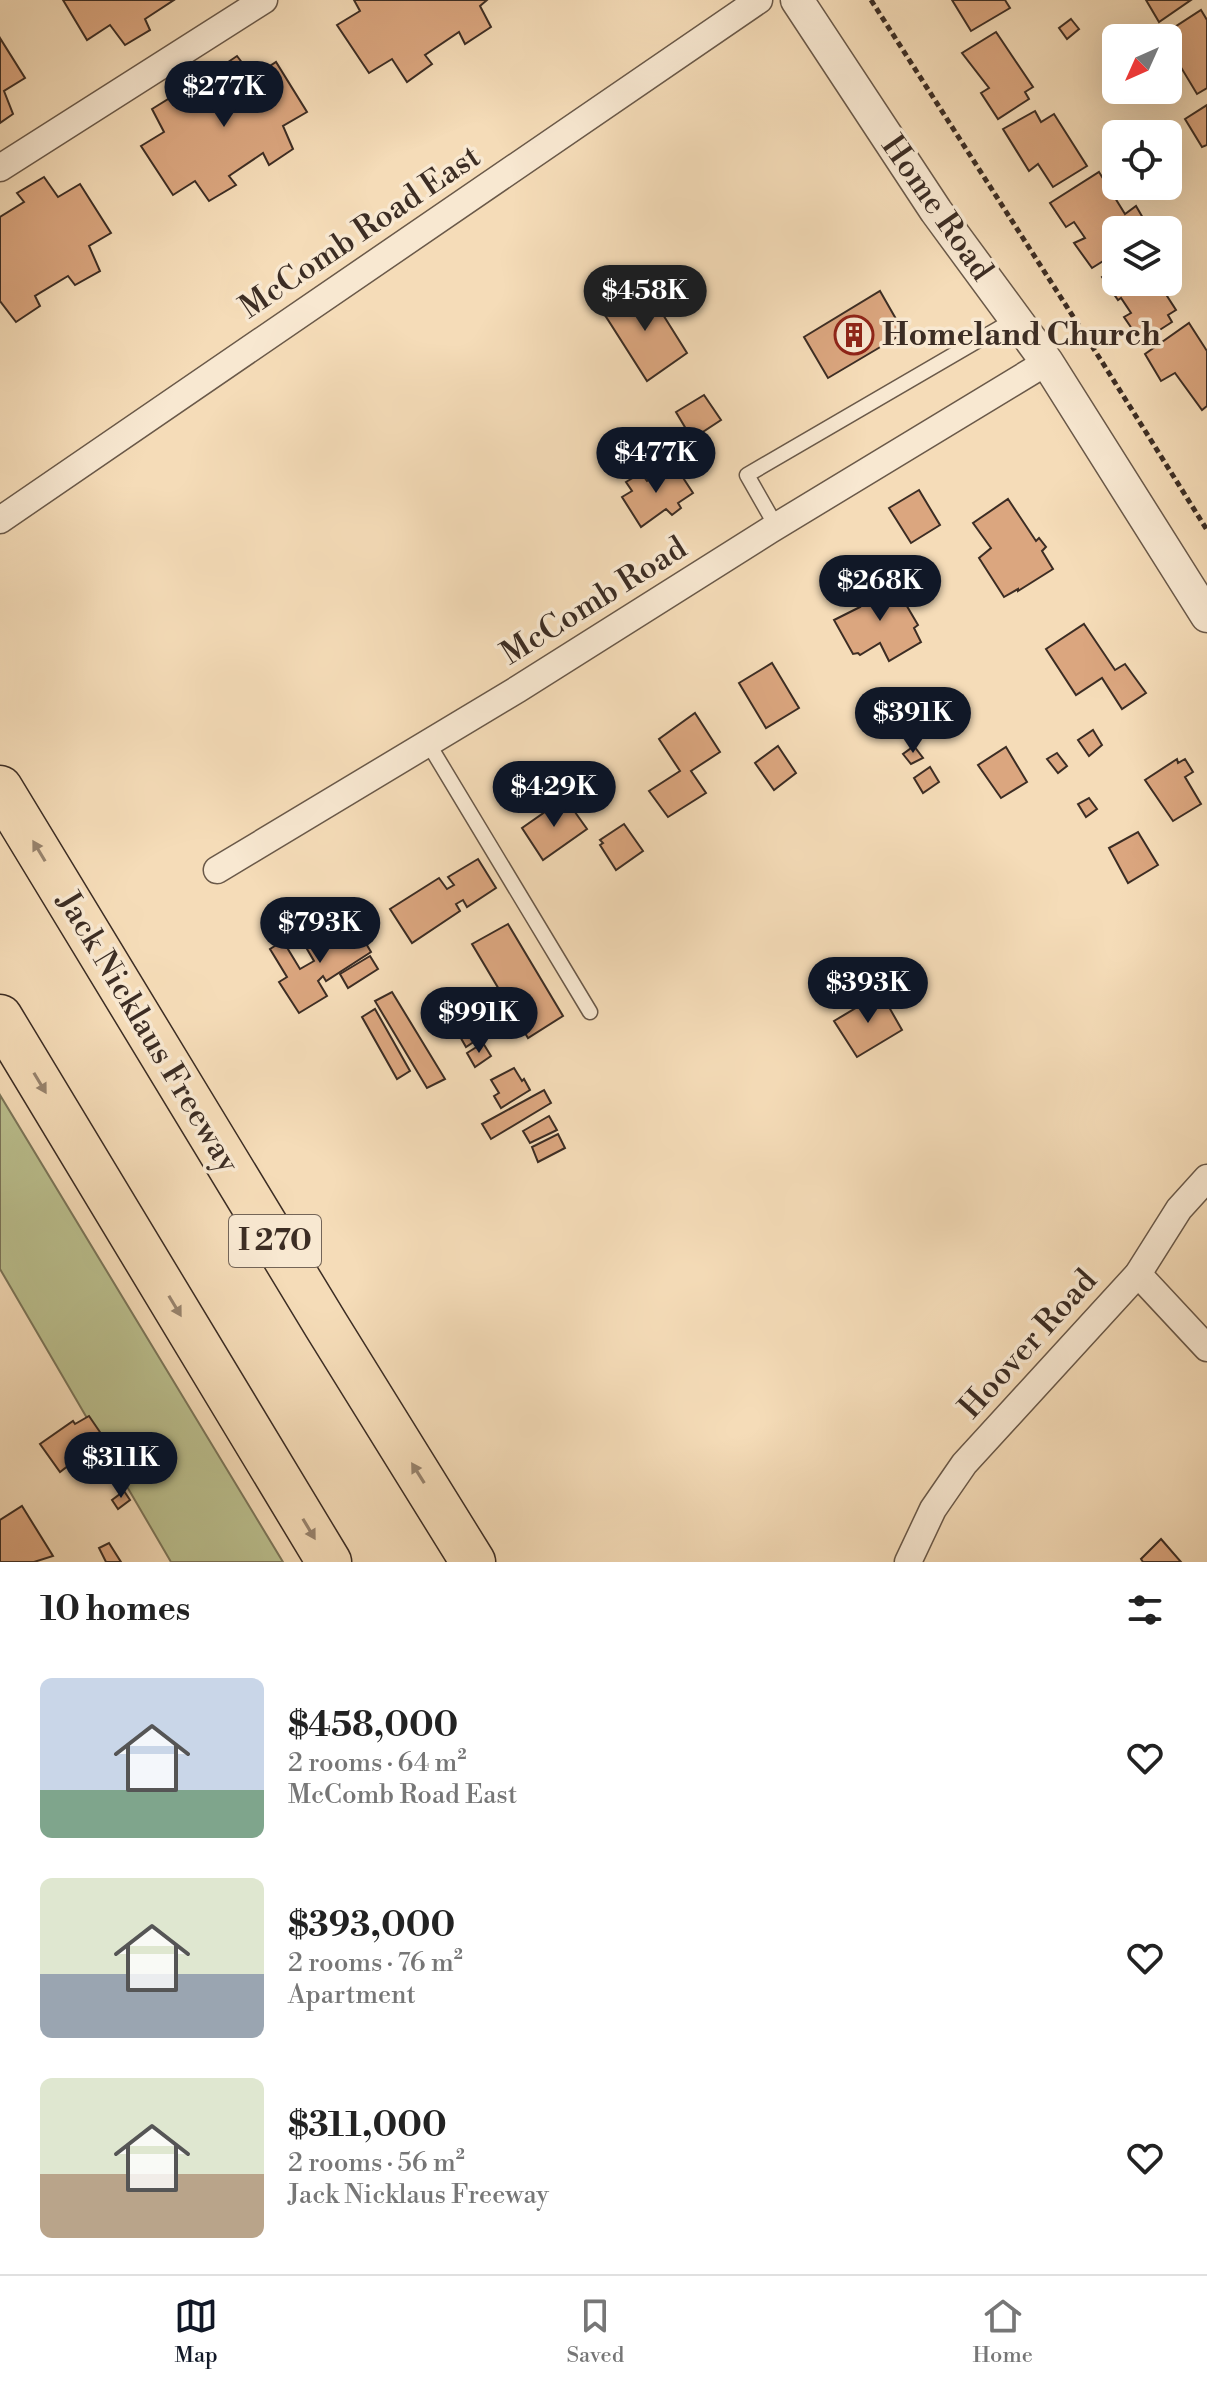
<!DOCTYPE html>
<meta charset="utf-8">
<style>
:root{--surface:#fff;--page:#f2f2f2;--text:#222;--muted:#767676;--line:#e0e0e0;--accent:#111827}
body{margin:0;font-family:"Libre Bodoni",serif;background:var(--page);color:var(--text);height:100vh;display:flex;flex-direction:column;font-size:30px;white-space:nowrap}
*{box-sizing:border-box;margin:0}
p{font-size:26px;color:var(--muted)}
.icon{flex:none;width:44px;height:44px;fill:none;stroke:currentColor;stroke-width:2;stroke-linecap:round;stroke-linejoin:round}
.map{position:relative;height:1562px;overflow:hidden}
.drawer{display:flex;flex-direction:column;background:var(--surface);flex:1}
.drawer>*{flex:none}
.needle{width:52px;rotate:225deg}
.tools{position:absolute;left:1102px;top:24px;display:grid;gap:16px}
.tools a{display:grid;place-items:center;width:80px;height:80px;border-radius:12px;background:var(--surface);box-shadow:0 8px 32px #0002;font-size:40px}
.price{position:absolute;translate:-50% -68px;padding:0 18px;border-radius:28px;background:var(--accent);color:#fff;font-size:26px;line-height:52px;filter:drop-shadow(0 2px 4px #0008)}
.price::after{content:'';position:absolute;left:50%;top:48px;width:24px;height:18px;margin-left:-12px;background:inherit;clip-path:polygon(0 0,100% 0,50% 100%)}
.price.active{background:#222;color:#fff}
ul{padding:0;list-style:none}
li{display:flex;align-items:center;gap:24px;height:200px;padding:0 40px}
li span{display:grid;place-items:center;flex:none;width:224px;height:160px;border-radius:12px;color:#555}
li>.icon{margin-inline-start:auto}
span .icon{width:96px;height:96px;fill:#fffc;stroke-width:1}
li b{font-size:34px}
h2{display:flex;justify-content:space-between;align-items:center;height:96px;padding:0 40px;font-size:34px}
.dock{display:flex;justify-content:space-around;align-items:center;height:112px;border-top:2px solid var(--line);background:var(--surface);font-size:22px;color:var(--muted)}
.dock a{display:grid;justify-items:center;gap:4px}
.dock .active{color:var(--accent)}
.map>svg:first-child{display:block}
</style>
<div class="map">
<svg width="1207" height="1562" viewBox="0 0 1207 1562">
<rect width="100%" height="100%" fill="#f5dcb8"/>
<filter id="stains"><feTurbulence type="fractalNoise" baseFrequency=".0025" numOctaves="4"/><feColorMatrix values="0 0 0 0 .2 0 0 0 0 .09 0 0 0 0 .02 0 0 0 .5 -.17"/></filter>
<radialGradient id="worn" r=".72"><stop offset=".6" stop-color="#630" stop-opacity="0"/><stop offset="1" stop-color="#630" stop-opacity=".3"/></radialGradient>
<path fill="#bbc08f" stroke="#7c765a" stroke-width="2" d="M0 1095 283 1562H171L0 1269Z"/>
<g fill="#dba67f" stroke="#3c2d24" stroke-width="2">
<path d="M63 0H174L145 19 150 30 125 45 110 25 87 40Z"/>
<path d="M354 0H487L480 6 491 27 465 44 459 32 425 55 432 64 407 82 392 59 369 73 337 25 360 11Z"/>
<path d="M952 0H1005L1010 8 971 31Z"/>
<path d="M1146 0H1191L1159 22Z"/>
<path d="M1201 10 1207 20V88L1197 94 1173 54 1168 57V38L1161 36Z"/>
<path d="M1071 19 1079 29 1067 39 1059 28Z"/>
<path d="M996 32 1033 87 1025 92 1029 99 998 119 981 93 989 88 962 53Z"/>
<path d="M0 38 25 78 4 91 13 114 0 123Z"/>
<path d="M237 56 253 77 276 62 307 112 283 126 293 149 269 165 263 153 229 176 236 185 209 201 195 181 173 195 141 146 164 132 152 109 178 93 184 104 218 83 212 73Z"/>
<path d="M1207 105V145L1202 147 1185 119Z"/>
<path d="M1035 111 1041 122 1054 114 1087 166 1053 187 1038 164 1029 171 1003 129Z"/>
<path d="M1099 172 1125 214 1136 206 1150 230H1116V253L1092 268 1074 243 1085 238 1074 222 1066 227 1050 203Z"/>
<path d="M44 177 58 197 80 184 111 233 89 246 100 271 75 285 68 276 35 296 40 306 16 322 0 301V217L24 202 17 193Z"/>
<path d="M1116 267V282H1158L1176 310 1168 315 1172 322 1141 342 1124 317 1131 313 1121 298 1118 300 1102 277Z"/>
<path d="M645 286 687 353 647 381 603 312Z"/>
<path d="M880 291 904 333 828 378 804 337Z"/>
<path d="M1189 323 1207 351V406L1202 410 1175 373 1161 381 1145 354Z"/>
<path d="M704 395 721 420 692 439 676 412Z"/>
<path d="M674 464 693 493 678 503 681 508 672 515 666 509 641 527 622 497 632 491 626 482 641 473 647 481Z"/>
<path d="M919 490 940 525 911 543 889 508Z"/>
<path d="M1008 499 1036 541 1039 538 1046 547 1042 551 1053 569 1018 591V589L1004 597 979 558 991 548 973 523Z"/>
<path d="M891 579 918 625 914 628 921 642 889 661 880 643 860 655 858 653 853 654 834 620 860 607 855 599Z"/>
<path d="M1084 624 1115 670 1125 664 1146 693 1122 709 1102 678 1076 695 1046 649Z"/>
<path d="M772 663 799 708 766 728 739 683Z"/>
<path d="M695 713 720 752 691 771 706 793 668 817 649 791 680 771 659 739Z"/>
<path d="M1093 730 1102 745 1089 756 1078 740Z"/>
<path d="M778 746 796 773 774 790 755 763Z"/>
<path d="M914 746 923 758 911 764 903 754Z"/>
<path d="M1006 747 1027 782 1001 798 978 765Z"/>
<path d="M1057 753 1067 766 1058 773 1047 759Z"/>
<path d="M1177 759 1178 763 1185 759 1193 772 1185 777 1201 804 1173 821 1145 780Z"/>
<path d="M930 767 939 782 923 793 914 778Z"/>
<path d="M565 798 587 829 543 860 522 828Z"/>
<path d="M1089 798 1097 809 1086 817 1078 804Z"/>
<path d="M624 824 643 851 616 870 600 845 603 843 600 840Z"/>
<path d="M1138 832 1158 865 1128 883 1109 848Z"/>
<path d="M478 859 496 888 467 907 463 900 456 904 460 911 412 943 390 909 439 878 447 889 454 885 448 877Z"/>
<path d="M352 920 371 952 326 981 323 976 318 981 327 996 299 1013 279 982 287 977 270 949 283 941 300 969 314 961 307 949Z"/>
<path d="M508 924 563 1016 528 1038 472 944Z"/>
<path d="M370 956 378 969 348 988 340 974Z"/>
<path d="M392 992 445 1079 427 1088 375 1001Z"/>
<path d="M881 993 902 1030 857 1057 834 1021Z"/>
<path d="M375 1009 410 1071 397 1079 362 1017Z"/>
<path d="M479 1020 487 1033 466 1047 458 1033Z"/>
<path d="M483 1043 491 1056 475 1067 467 1053Z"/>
<path d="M514 1068 522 1081 524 1079 530 1090 501 1108 494 1096 499 1093 491 1080Z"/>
<path d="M544 1090 551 1103 491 1139 482 1124Z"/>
<path d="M549 1116 557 1130 530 1143 523 1131Z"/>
<path d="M558 1134 565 1148 538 1162 532 1147Z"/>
<path d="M89 1416 104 1438 60 1472 40 1444 73 1421 75 1424Z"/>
<path d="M124 1491 130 1500 118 1509 112 1500Z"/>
<path d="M22 1506 53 1556 34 1562H0V1520Z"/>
<path d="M1161 1539 1181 1562H1143L1141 1559Z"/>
<path d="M109 1543 121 1562H106L99 1548Z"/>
</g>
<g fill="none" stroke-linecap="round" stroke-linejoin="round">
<g stroke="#6a5949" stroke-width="17">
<g id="service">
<path d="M776 526 747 475 1015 319"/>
<path d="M428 743 590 1012"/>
</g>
</g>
<g stroke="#6a5949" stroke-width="29">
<g id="minor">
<path d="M0 168 264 0"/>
<path d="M0 520 759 0"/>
<path d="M217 870 518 689 770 530 1047 362"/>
<path d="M1138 1274 1207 1348"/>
<path d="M908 1562 933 1509 964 1464 1138 1274 1179 1209 1207 1178"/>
</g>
</g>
<g stroke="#6a5949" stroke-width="35">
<path id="tertiary" d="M797 0 936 211 1047 362 1207 616"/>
</g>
<g stroke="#3c2d24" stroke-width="47">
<g id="motorway">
<path d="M0 788 326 1325 473 1562"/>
<path d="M0 1017 329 1562"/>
</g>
</g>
<path stroke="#3c2d24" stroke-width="5" stroke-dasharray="6 4" stroke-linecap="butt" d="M871 0 1104 365 1207 530"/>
<use href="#service" stroke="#f8e8d1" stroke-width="14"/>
<use href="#minor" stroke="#f8e8d1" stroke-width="26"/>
<use href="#tertiary" stroke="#f8e8d1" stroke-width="32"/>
<use href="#motorway" stroke="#f5dcb8" stroke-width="44"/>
</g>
<defs><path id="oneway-solid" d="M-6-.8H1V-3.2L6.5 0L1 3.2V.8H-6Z" transform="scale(2)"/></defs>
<g fill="#98846e">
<use href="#oneway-solid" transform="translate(39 851) rotate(-121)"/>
<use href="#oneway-solid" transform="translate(40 1083) rotate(59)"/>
<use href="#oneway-solid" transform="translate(175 1306) rotate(59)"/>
<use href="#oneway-solid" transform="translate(418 1473) rotate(-122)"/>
<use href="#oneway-solid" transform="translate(309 1529) rotate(59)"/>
</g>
<defs>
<g id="building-ring" transform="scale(2)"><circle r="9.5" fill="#f8e8d1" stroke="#8f2418" stroke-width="1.5"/><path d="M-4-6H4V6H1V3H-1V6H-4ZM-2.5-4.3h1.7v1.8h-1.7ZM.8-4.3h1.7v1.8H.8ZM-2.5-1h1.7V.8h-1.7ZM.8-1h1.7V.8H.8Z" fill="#8f2418"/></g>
</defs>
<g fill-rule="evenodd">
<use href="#building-ring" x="854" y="335"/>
</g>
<g text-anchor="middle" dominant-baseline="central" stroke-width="7" stroke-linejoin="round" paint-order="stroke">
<rect fill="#f8e8d1" stroke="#746558" stroke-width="2" x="229" y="1215" width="92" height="52" rx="6"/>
<g font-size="30" font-weight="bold" fill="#3c2d24">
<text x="275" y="1241">I 270</text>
</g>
<g font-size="32" fill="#3c2d24" stroke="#f8e8d1">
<text transform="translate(937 208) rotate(55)">Home Road</text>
<text transform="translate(360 232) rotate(-34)">McComb Road East</text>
<text transform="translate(594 601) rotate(-32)">McComb Road</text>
<text transform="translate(148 1032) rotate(59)">Jack Nicklaus Freeway</text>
<text transform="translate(1028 1344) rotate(-48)">Hoover Road</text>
</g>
<g font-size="32" font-weight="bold" fill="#3c2d24" stroke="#f8e8d1" text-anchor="start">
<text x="882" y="335">Homeland Church</text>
</g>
</g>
<rect width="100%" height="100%" filter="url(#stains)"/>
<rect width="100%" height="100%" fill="url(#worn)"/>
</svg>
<div class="tools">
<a><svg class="needle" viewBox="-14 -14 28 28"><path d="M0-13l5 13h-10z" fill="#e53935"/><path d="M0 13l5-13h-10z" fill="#767676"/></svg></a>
<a><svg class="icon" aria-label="locate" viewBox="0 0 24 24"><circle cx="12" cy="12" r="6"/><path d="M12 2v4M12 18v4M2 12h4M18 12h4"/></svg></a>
<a><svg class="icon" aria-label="layers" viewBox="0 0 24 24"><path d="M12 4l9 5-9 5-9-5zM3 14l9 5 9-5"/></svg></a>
</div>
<b class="price" style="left:224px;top:129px">$277K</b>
<b class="price active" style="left:645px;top:333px">$458K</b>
<b class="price" style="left:656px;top:495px">$477K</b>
<b class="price" style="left:880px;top:623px">$268K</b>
<b class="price" style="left:913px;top:755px">$391K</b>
<b class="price" style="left:554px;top:829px">$429K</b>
<b class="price" style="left:320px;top:965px">$793K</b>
<b class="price" style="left:868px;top:1025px">$393K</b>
<b class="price" style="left:479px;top:1055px">$991K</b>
<b class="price" style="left:121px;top:1500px">$311K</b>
</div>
<section class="drawer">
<h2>10 homes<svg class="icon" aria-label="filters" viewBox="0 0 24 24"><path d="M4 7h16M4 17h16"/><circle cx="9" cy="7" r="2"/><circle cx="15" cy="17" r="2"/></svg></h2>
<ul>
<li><span style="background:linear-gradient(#c9d6e8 70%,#7fa58c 0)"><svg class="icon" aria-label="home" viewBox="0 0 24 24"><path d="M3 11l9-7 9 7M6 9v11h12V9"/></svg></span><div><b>$458,000</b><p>2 rooms · 64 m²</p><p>McComb Road East</p></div><svg class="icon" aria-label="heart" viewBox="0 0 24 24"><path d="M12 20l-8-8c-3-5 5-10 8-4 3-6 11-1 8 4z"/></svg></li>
<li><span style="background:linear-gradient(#dfe7d0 60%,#9aa5b1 0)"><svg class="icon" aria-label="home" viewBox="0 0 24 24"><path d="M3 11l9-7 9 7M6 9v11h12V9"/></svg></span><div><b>$393,000</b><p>2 rooms · 76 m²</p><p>Apartment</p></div><svg class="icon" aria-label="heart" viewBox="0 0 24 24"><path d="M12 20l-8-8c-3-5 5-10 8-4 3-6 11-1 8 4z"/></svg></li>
<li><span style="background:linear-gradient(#dfe7d0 60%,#b9a48a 0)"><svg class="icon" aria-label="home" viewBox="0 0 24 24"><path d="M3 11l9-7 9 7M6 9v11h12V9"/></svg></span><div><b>$311,000</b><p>2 rooms · 56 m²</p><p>Jack Nicklaus Freeway</p></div><svg class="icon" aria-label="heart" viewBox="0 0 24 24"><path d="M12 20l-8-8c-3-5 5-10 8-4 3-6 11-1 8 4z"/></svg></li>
</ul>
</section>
<nav class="dock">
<a class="active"><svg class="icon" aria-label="map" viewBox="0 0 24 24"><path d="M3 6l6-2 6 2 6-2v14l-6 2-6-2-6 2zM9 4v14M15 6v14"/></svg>Map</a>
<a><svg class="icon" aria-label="saved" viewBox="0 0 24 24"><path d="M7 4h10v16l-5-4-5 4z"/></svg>Saved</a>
<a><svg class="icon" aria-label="home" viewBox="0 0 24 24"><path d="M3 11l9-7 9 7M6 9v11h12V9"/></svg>Home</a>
</nav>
